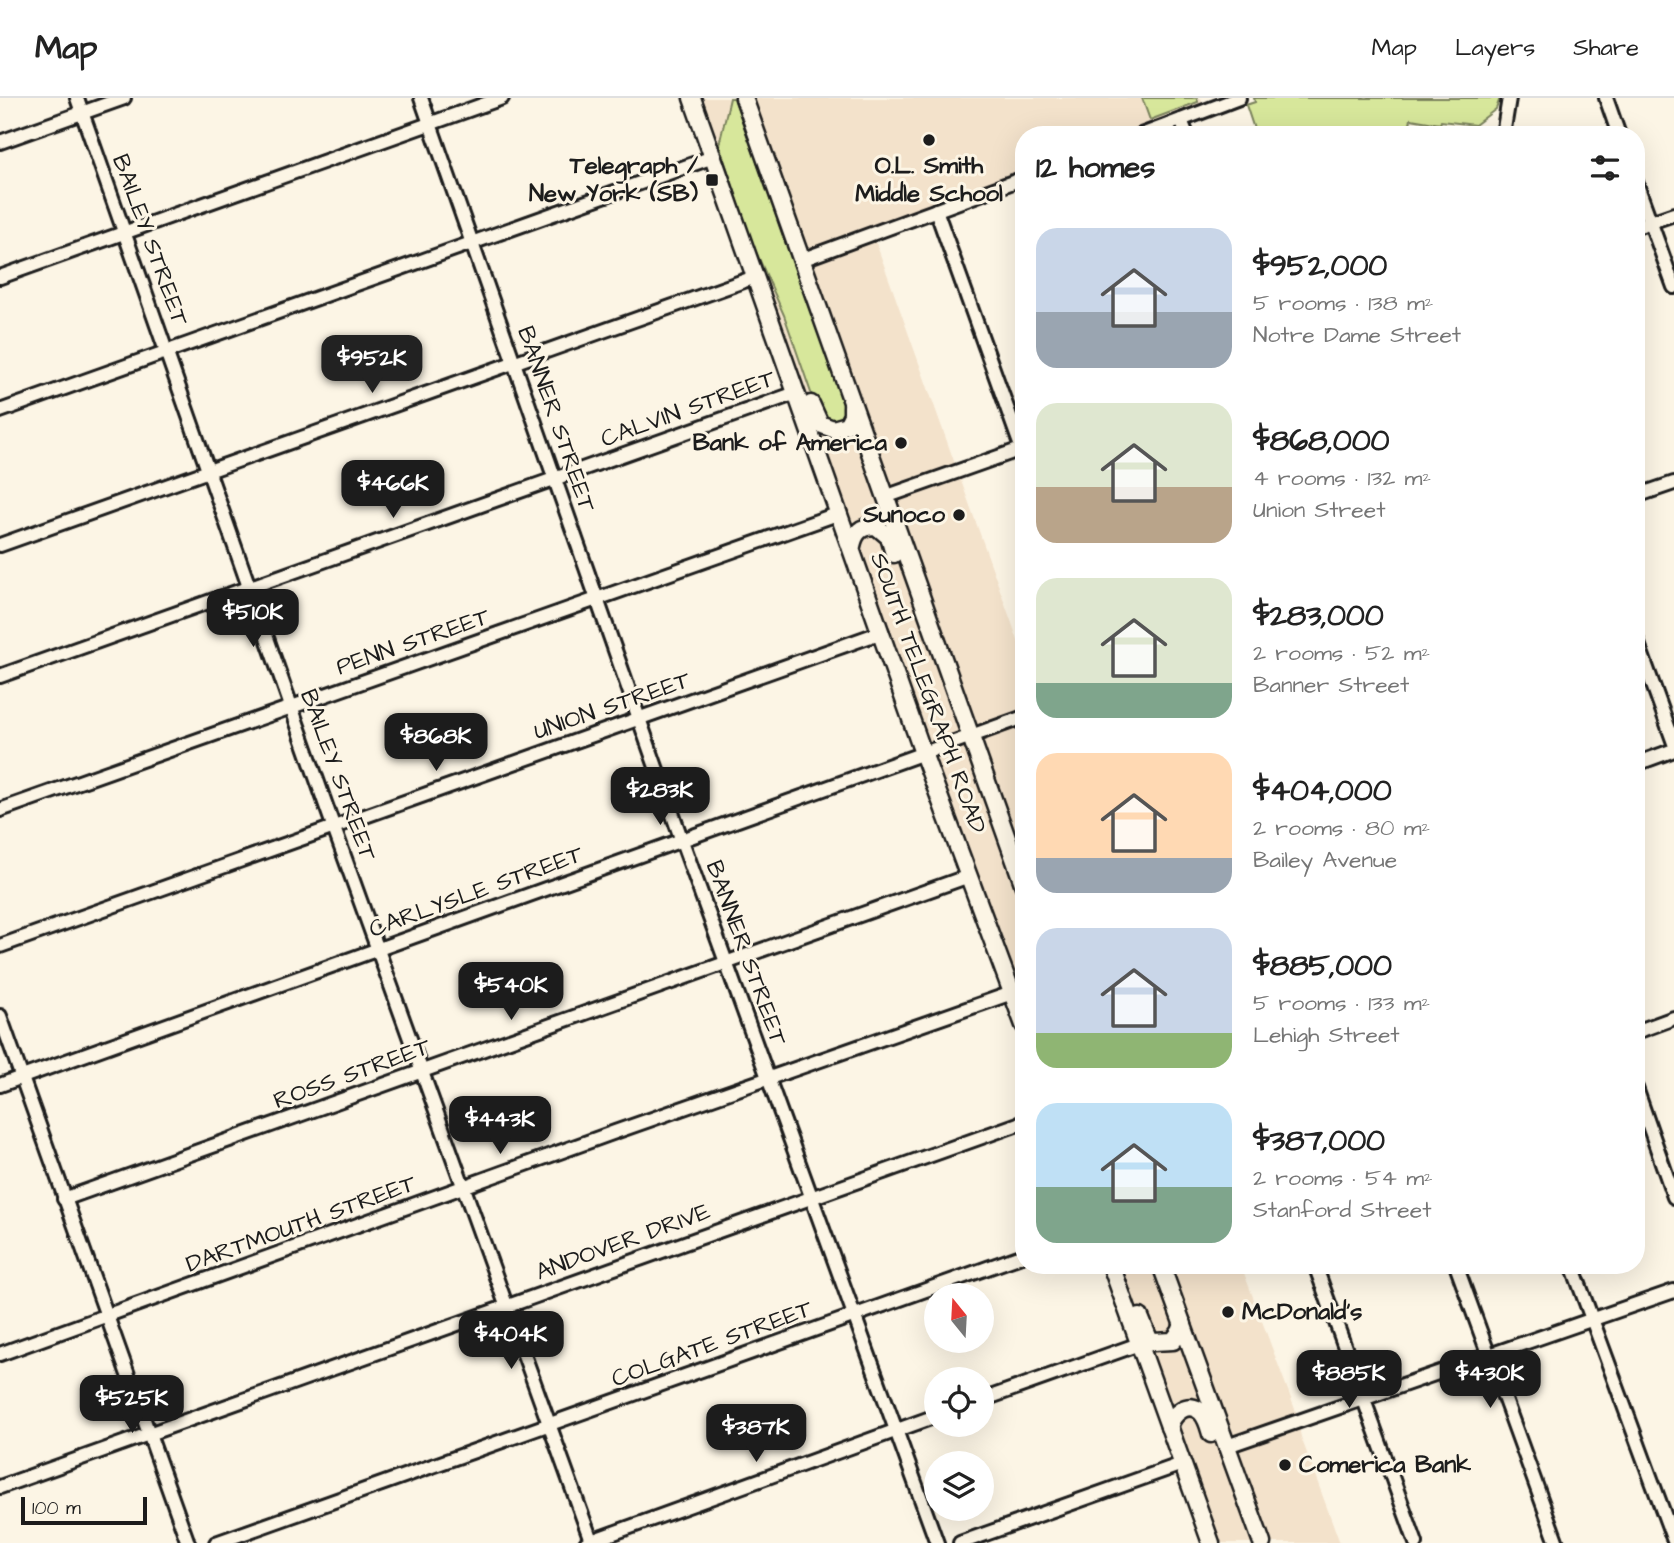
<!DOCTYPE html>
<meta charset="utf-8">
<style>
:root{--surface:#fff;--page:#f2f2f2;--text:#222;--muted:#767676;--line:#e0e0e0;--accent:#1c1c1c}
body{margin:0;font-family:"Architects Daughter",sans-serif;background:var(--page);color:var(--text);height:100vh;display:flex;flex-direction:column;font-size:26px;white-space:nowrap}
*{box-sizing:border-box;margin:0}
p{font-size:23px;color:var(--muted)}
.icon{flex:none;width:38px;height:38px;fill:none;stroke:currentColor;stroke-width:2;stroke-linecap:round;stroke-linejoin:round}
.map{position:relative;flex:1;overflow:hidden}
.sheet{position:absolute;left:1015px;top:28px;width:630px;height:1148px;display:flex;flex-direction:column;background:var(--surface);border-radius:28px;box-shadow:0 7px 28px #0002}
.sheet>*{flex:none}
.needle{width:46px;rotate:342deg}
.fabs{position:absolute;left:924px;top:1185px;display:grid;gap:14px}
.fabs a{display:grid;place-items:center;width:70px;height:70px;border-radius:50%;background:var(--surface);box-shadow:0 7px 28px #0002;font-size:35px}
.scale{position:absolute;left:21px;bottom:18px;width:126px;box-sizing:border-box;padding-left:7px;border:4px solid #1c1c1c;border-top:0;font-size:19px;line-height:24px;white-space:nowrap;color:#1c1c1c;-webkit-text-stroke:5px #fcf5e5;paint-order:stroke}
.price{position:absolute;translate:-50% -60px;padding:0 16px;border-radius:14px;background:var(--accent);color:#fff;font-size:23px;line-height:46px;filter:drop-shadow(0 2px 4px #0008)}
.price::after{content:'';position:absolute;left:50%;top:42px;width:21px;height:16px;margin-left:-10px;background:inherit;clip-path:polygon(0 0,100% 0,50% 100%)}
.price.current{background:#222;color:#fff}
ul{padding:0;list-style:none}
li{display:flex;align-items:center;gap:21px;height:175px;padding:0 21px}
li span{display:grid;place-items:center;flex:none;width:196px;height:140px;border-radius:21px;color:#555}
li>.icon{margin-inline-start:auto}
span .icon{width:84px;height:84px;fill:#fffc;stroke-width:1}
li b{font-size:30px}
h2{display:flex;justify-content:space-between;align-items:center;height:84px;padding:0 21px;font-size:30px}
header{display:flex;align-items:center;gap:42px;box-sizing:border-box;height:98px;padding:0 35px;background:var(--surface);border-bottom:2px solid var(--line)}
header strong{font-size:33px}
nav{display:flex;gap:38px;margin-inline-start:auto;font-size:24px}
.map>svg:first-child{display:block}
</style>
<header>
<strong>Map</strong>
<nav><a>Map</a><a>Layers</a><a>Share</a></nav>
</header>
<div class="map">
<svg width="1674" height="1445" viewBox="0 0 1674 1445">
<rect width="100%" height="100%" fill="#fcf5e5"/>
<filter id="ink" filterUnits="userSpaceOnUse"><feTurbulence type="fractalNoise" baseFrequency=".0143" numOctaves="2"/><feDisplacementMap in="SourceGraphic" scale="14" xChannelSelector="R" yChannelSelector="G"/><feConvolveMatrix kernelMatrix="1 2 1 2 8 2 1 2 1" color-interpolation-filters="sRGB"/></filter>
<g filter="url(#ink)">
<g fill="#f3e2cb">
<path d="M691 0H1201L1203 5 1117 37H1024V71L870 128 1024 559V929Z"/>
<path d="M1111 1167H1241L1296 1314 1301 1339 1340 1445H1211Z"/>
</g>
<g fill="#d7e79b" stroke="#7a825c" stroke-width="2">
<path d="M730 0H734L844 308V316L840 322H828L817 312 784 217 753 147 719 47Z"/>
<path d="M1142 0H1197L1198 4 1150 22Z"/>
<path d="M1254 0H1500L1496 11 1475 27 1441 23 1440 26 1411 21 1408 37H1256L1246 7 1255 4Z"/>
</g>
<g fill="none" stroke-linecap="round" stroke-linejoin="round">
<g stroke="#1c1c1c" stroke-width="18">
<g id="minor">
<path d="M77 0 330 719 592 1445"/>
<path d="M421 0 682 743 937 1445"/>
<path d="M1606 0 1619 37"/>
<path d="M1181 22 1187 37"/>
<path d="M1141 37 1239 0"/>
<path d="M1503 37 1509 0"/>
<path d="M0 44 124 0"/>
<path d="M1636 84 1674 189"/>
<path d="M936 112 1024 357"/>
<path d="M1636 129 1674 116"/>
<path d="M801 162 1024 80"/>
<path d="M0 179 502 0"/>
<path d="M0 313 713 59"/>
<path d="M1636 398 1674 385"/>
<path d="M885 399 1024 350"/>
<path d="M0 447 755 179"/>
<path d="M1636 540 1674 645"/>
<path d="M0 578 796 295"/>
<path d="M1636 666 1674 652"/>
<path d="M0 712 840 415"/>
<path d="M0 848 882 534"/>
<path d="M0 918 188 1445"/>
<path d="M1636 934 1674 920"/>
<path d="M0 987 1024 619"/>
<path d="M1636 990 1674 1099"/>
<path d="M64 1101 969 778"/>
<path d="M1315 1167 1416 1445"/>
<path d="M1456 1167 1557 1445"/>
<path d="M1572 1167 1674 1443"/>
<path d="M0 1256 615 1034 1012 895"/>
<path d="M982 1302 1139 1246"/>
<path d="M1227 1348 1674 1193"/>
<path d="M0 1389 1024 1024"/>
<path d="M216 1445 1024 1157"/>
<path d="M586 1445 936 1318"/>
<path d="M960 1445 1182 1366"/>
</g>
</g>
<g stroke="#1c1c1c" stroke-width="21">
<g id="major">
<path d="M692 0 923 655 1024 927"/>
<path d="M744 0 1024 788"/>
<path d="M811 306 820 326 833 331 847 327 852 317V308"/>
<path d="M852 448C855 434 861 428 876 428L889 439 894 456"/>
<path d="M1111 1167 1211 1445"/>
<path d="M1161 1167 1262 1445"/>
<path d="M1140 1219 1149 1241 1153 1244 1173 1243 1180 1234 1183 1226"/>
<path d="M1169 1329C1173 1315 1188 1302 1201 1314 1207 1320 1209 1329 1211 1336"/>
</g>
</g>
<use href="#minor" stroke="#fcf5e5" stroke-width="12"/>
<use href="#major" stroke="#fcf5e5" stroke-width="16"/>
</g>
</g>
<g fill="#1c1c1c" stroke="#fcf5e5" stroke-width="2.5">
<circle cx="929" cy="42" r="7"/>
<rect x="705" y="75" width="14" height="14" rx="3.5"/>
<circle cx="901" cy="345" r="7"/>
<circle cx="959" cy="417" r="7"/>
<circle cx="1228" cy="1214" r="7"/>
<circle cx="1285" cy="1367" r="7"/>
</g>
<g text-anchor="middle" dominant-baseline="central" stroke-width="6" stroke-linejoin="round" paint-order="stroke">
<g font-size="24" font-weight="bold" fill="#1c1c1c" stroke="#fcf5e5" text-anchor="end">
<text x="698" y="68">Telegraph /<tspan x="698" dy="28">New York (SB)</tspan></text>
<text x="929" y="68" text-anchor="middle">O.L. Smith<tspan x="929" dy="28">Middle School</tspan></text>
<text x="887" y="345">Bank of America</text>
<text x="945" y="417">Sunoco</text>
<text x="1242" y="1214" text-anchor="start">McDonald's</text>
<text x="1299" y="1367" text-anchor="start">Comerica Bank</text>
</g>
<g font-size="24" fill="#1c1c1c" stroke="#fcf5e5">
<text transform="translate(150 142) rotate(70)">BAILEY STREET</text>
<text transform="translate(688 311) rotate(-20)">CALVIN STREET</text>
<text transform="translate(556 321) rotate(71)">BANNER STREET</text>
<text transform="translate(413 544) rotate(-19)">PENN STREET</text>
<text transform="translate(928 595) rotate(70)">SOUTH TELEGRAPH ROAD</text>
<text transform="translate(612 608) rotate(-19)">UNION STREET</text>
<text transform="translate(338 677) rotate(70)">BAILEY STREET</text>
<text transform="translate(476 794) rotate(-20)">CARLYSLE STREET</text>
<text transform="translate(746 855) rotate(70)">BANNER STREET</text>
<text transform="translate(352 976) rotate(-20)">ROSS STREET</text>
<text transform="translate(301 1126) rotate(-20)">DARTMOUTH STREET</text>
<text transform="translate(623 1144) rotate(-20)">ANDOVER DRIVE</text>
<text transform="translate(712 1246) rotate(-20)">COLGATE STREET</text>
</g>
</g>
</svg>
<div class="fabs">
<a><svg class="needle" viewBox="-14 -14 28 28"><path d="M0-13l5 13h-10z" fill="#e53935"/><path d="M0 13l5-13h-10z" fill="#767676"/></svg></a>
<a><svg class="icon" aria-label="locate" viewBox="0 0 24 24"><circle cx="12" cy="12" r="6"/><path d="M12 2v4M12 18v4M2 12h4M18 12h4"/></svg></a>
<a><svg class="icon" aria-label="layers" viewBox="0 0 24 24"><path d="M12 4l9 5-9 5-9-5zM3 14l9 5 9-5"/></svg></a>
</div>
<div class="scale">100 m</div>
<b class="price current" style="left:372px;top:297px">$952K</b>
<b class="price" style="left:393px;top:422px">$466K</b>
<b class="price" style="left:253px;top:551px">$510K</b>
<b class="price" style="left:436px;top:675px">$868K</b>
<b class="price" style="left:660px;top:729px">$283K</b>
<b class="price" style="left:511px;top:924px">$540K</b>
<b class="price" style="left:500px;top:1058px">$443K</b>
<b class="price" style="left:511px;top:1273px">$404K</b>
<b class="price" style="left:1349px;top:1312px">$885K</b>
<b class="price" style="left:1490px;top:1312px">$430K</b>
<b class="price" style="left:132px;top:1337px">$525K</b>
<b class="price" style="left:756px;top:1366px">$387K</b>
<section class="sheet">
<h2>12 homes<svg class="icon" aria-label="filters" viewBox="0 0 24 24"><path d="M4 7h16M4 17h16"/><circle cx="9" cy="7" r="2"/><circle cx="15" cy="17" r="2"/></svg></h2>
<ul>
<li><span style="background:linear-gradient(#c9d6e8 60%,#9aa5b1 0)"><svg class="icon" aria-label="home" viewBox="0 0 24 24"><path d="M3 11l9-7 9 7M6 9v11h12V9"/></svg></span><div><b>$952,000</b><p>5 rooms · 138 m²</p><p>Notre Dame Street</p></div></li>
<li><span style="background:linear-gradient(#dfe7d0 60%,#b9a48a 0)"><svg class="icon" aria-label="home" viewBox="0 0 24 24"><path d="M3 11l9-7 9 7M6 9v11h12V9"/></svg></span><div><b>$868,000</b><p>4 rooms · 132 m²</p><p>Union Street</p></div></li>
<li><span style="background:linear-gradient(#dfe7d0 75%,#7fa58c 0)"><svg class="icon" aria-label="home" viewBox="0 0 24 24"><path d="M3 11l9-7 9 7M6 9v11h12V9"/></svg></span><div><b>$283,000</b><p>2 rooms · 52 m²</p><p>Banner Street</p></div></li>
<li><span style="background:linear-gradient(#ffd9b3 75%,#9aa5b1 0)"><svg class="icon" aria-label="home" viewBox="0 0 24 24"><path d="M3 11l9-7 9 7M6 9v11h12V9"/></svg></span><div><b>$404,000</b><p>2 rooms · 80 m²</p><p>Bailey Avenue</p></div></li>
<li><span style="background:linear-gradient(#c9d6e8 75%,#8fb573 0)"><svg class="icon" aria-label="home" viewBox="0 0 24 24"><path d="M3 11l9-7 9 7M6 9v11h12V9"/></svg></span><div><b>$885,000</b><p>5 rooms · 133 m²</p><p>Lehigh Street</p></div></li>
<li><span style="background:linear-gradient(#bfe0f5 60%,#7fa58c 0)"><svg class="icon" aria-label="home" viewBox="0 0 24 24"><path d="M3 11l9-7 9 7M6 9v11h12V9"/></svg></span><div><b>$387,000</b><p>2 rooms · 54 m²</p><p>Stanford Street</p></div></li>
</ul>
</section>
</div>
